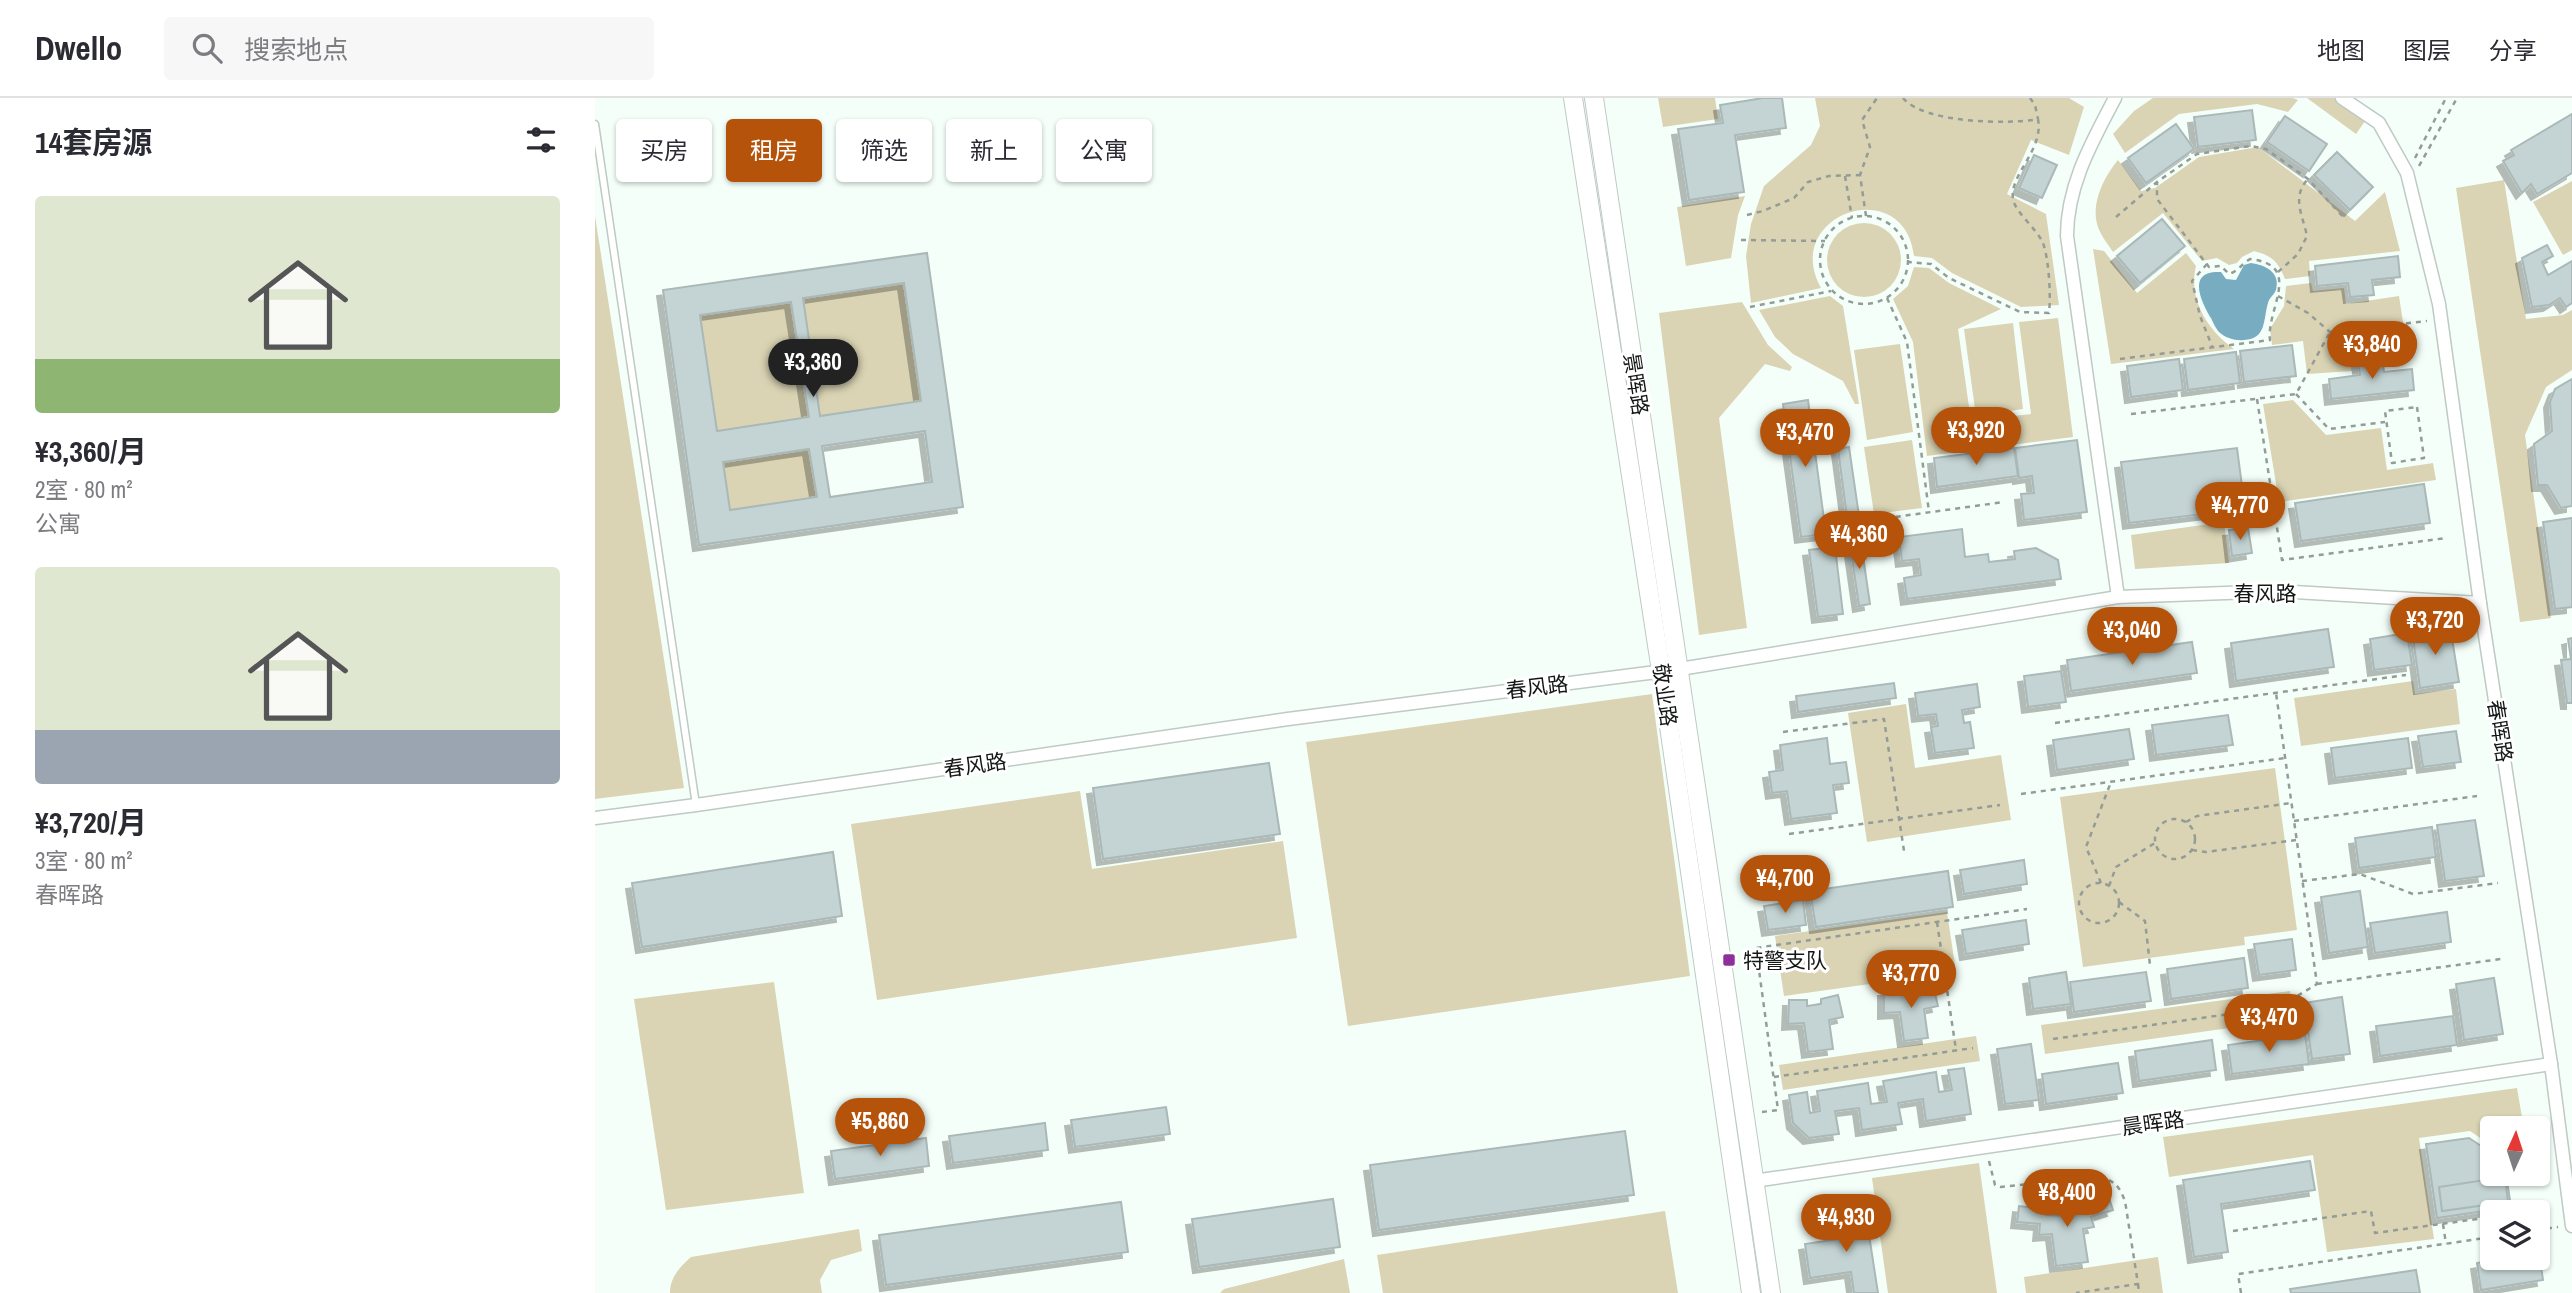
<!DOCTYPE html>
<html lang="zh">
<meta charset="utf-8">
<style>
:root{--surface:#fff;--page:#f7f7f7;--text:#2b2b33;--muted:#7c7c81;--line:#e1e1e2;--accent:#b45309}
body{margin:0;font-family:"Archivo Narrow","Noto Sans SC",sans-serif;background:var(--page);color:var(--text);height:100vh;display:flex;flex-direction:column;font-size:26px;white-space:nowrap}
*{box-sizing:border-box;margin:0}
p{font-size:23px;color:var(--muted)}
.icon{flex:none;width:38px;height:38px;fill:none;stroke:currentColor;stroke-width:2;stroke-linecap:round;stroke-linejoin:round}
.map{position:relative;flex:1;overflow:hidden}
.sheet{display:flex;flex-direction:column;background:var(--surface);width:595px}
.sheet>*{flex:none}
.banner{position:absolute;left:21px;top:21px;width:665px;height:63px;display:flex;gap:14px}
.needle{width:46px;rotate:3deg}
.controls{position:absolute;left:1885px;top:1018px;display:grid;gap:14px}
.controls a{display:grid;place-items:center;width:70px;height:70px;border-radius:7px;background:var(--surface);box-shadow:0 2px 5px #0004;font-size:35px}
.price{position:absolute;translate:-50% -60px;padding:0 16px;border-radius:24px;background:var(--accent);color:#fff;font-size:23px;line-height:46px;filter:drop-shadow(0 2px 4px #0008)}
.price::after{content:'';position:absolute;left:50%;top:42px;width:21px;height:16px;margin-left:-10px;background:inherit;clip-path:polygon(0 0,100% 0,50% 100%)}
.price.on{background:#222;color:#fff}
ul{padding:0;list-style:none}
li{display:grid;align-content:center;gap:14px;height:371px;padding:0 35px}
li span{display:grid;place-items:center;height:217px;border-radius:7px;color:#555}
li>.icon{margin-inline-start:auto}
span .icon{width:126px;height:126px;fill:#fffc;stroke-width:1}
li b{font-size:30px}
h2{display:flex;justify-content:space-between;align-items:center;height:84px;padding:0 35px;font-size:30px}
.chip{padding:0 24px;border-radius:7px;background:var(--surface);box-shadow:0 2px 5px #0004;font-size:24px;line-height:63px}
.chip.on{background:var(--accent);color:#fff}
header{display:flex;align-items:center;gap:42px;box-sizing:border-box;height:98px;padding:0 35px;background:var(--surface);border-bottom:2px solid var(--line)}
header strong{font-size:33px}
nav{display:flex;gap:38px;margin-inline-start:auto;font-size:24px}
.search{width:490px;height:63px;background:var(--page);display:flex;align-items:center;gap:18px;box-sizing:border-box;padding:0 24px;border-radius:7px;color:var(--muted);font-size:26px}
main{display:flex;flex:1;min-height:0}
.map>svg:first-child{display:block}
</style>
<header>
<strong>Dwello</strong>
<div class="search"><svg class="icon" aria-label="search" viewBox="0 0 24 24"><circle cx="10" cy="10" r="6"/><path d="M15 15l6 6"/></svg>搜索地点</div>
<nav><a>地图</a><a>图层</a><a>分享</a></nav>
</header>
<main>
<section class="sheet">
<h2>14套房源<svg class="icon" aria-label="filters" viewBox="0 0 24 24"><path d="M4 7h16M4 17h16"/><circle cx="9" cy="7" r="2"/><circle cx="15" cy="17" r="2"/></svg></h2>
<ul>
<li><span style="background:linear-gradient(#dfe7d0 75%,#8fb573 0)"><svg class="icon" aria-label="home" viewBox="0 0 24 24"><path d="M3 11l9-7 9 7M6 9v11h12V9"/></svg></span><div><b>¥3,360/月</b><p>2室 · 80 m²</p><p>公寓</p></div></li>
<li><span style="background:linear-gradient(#dfe7d0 75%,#9aa5b1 0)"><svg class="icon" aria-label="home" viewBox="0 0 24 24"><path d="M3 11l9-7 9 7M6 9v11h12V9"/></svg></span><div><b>¥3,720/月</b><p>3室 · 80 m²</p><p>春晖路</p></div></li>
</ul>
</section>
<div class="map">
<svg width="1977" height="1195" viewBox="0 0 1977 1195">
<defs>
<filter id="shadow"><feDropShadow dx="-6" dy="6" stdDeviation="0" flood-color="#0004"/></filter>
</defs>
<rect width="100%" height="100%" fill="#f4fff9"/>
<g fill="#dad4b4">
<path d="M1063 0H1120L1123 21 1068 29Z"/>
<path d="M1220 0H1474L1489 9 1474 57 1436 42 1412 96 1451 116 1464 207 1426 209 1357 175 1337 160 1319 158C1309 74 1185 116 1226 190L1156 205 1151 158 1156 126 1169 88 1216 47 1225 28Z"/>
<path d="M1558 0H1698L1703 2 1693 14 1662 6 1584 16 1530 55 1518 36 1539 13Z"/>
<path d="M1712 0H1739L1770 23 1761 36Z"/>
<path d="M1663 49 1760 123 1790 94 1805 153 1714 163 1715 178 1690 181C1683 163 1677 158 1659 153L1647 159 1642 165 1634 167 1622 160 1607 163 1568 115 1518 154C1513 146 1506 138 1503 129 1495 106 1509 79 1523 62L1546 93 1560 90 1604 59Z"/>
<path d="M1909 82 1931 221 1968 217 1977 212V272L1951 289 1930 337 1956 520 1925 524 1861 90Z"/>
<path d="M1977 83V152L1968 157 1938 104Z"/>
<path d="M1150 98 1143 117 1136 160 1091 168 1082 109Z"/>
<path d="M0 118 89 690 0 701Z"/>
<circle cx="1269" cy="162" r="37"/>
<path d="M1498 151 1509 153 1542 195 1591 155 1601 168C1593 201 1612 232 1639 251L1516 266Z"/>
<path d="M1319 169 1334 170 1354 185 1406 211 1363 231 1376 323 1436 316 1424 224 1463 220 1478 339 1332 358 1318 244 1298 201 1313 188Z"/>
<path d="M309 185 326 303 225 318 208 200Z"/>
<path d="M1716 185 1718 193 1749 190 1751 206 1804 198 1812 250 1754 256 1757 273 1712 276 1708 243 1677 247 1675 231 1689 208 1691 188Z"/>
<path d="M1235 198 1248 208 1264 306H1260L1248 283 1198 256 1180 239 1164 212Z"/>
<path d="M196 204 214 319 122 333 105 217Z"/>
<path d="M1147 204 1173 247 1197 269 1195 273 1170 266 1124 320 1152 530 1104 537 1064 215Z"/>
<path d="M1418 225 1428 311 1381 318 1369 231Z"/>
<path d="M1305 246 1318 334 1272 342 1259 252Z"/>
<path d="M1698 302 1731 337 1786 330 1792 372 1838 365 1841 382 1684 404 1668 306Z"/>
<path d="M1317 342 1327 410 1279 416 1269 349Z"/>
<path d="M214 351 222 399 135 412 128 364Z"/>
<path d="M1629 424 1634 465 1540 471 1536 437Z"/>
<path d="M1818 583 1820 596 1861 591 1865 626 1706 648 1699 600Z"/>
<path d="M1057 596 1095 878 753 928 711 644Z"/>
<path d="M1311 606 1320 670 1406 657 1416 722 1272 744 1253 615Z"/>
<path d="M1680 670 1702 832 1649 839 1650 847 1488 869 1465 699Z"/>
<path d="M485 693 497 771 688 743 702 840 282 902 256 726Z"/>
<path d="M1352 814 1361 874 1189 898 1180 838Z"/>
<path d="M179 884 209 1095 71 1112 39 901Z"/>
<path d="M1695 893 1699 921 1450 956 1446 927Z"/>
<path d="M1381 938 1385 963 1188 992 1184 967Z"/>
<path d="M1922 990 1929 1031H1897V1048L1875 1033 1824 1040 1839 1141 1732 1154 1718 1057 1574 1079 1568 1039Z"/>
<path d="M1384 1065 1402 1195H1293L1277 1080Z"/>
<path d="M1070 1113 1083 1195H788L782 1157Z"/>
<path d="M264 1131 267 1153 236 1162 225 1182 227 1195H75C75 1179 85 1169 96 1159Z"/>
<path d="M1563 1159 1568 1195H1431L1429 1179Z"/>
<path d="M749 1161 755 1195H625L629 1191Z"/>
</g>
<path fill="#78acc1" d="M1656 165C1670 167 1686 174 1681 192 1679 197 1674 200 1673 205 1668 221 1672 241 1649 242 1641 243 1630 240 1624 234 1621 231 1618 224 1616 220 1606 203 1591 172 1626 174L1631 181 1641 182 1649 167Z"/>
<g fill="#c4d3d3" stroke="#aab9b8" stroke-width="2" fill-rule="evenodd" filter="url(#shadow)">
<path d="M1168 0H1187L1191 30 1140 37 1149 94 1094 102 1083 31 1128 25 1125 7Z"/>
<path d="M1657 12 1661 42 1603 49 1599 19Z"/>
<path d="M1977 16V75L1942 96 1936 86 1927 95 1908 63 1919 57 1916 52Z"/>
<path d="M1690 18 1732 46 1714 73 1672 44Z"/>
<path d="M1581 26 1599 51 1551 85 1533 60Z"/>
<path d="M1742 54 1778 89 1755 112 1719 77Z"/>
<path d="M1439 57 1462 67 1447 100 1424 90Z"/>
<path d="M1567 121 1590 148 1545 185 1522 158Z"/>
<path d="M1952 147 1958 158 1947 164 1953 177 1977 163V205L1971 209 1965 200 1954 207 1937 209 1927 160Z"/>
<path d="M332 155 368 409 104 447 68 192ZM309 185 326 303 225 318 208 200ZM196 204 214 319 122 333 105 217ZM330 333 337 384 235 399 227 348ZM214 351 222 399 135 412 128 364Z"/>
<path d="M1803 158 1805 179 1777 182 1779 197 1755 199 1753 185 1722 188 1720 168Z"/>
<path d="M1697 247 1701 278 1649 284 1645 253Z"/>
<path d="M1641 254 1645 285 1593 292 1589 261Z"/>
<path d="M1787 260 1789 274 1817 271 1819 292 1736 301 1734 281 1765 277 1763 262Z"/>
<path d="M1584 261 1588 292 1536 299 1532 268Z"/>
<path d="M1977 281V408L1966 410 1952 387H1943L1939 346 1957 333 1955 304 1960 291Z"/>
<path d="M1213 302 1231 436 1206 439 1188 306Z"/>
<path d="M1482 342 1492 414 1429 422 1426 396 1439 395 1437 378 1424 380 1420 350Z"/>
<path d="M1254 349 1264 418 1252 419 1243 351Z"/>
<path d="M1419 350 1423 378 1342 389 1339 360Z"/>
<path d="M1642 350 1650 411 1534 425 1526 364Z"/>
<path d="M1829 386 1835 425 1706 443 1700 405Z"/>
<path d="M1977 420V509L1960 511 1948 424Z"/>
<path d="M1653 430 1657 455 1637 458 1634 432Z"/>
<path d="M1367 431 1370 459 1393 456 1394 464 1420 461 1419 453 1441 450 1463 462 1466 481 1312 501 1309 480 1326 477 1324 461 1307 463 1304 439Z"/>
<path d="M1265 438 1275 506 1264 508 1254 439Z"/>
<path d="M1240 449 1248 516 1223 519 1214 452Z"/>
<path d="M1855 528 1864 584 1825 590 1817 533Z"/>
<path d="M1733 531 1739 569 1641 583 1636 545Z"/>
<path d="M1812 535 1817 567 1779 572 1775 541Z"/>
<path d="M1977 540V605H1972L1966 562 1976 561 1973 541Z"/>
<path d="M1597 544 1602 575 1476 593 1472 562Z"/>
<path d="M1466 573 1471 604 1433 609 1429 578Z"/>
<path d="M1299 585 1301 600 1203 614 1201 598Z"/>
<path d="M1382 586 1385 609 1367 612 1369 625 1375 624 1379 650 1340 655 1336 629 1343 628 1341 616 1323 618 1320 595Z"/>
<path d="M1633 617 1638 647 1561 657 1557 627Z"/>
<path d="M1534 631 1539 661 1462 672 1458 642Z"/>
<path d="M1861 633 1866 664 1828 669 1823 638Z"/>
<path d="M1232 640 1235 666 1251 664 1254 685 1238 687 1242 715 1196 721 1192 693 1177 695 1174 674 1188 672 1185 647Z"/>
<path d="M1813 640 1817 670 1740 680 1736 650Z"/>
<path d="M674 665 685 736 508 761 498 690Z"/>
<path d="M1880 722 1889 778 1850 783 1842 727Z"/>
<path d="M1837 729 1841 759 1764 770 1760 740Z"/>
<path d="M238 754 247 818 47 849 37 785Z"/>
<path d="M1429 762 1432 786 1369 796 1365 772Z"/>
<path d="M1353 773 1358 809 1221 829 1215 793Z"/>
<path d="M1765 793 1773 849 1734 855 1726 799Z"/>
<path d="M1208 802 1211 827 1173 832 1169 808Z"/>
<path d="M1852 814 1856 844 1780 855 1775 825Z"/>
<path d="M1431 822 1434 846 1371 856 1367 832Z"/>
<path d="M1697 841 1701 872 1664 877 1659 846Z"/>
<path d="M1649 860 1653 890 1576 901 1572 871Z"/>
<path d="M1471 874 1476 906 1438 911 1434 880Z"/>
<path d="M1551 874 1556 903 1479 914 1475 884Z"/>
<path d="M1899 880 1908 936 1869 942 1861 886Z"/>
<path d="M1338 887 1343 908 1329 911 1333 940 1309 943 1305 914 1289 915V892H1308V897L1322 895 1321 890Z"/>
<path d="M1243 897 1248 919 1234 922 1238 951 1213 954 1209 925 1193 926 1194 902H1212V908L1226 906V901Z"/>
<path d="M1747 899 1755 956 1717 961 1709 905Z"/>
<path d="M1858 918 1862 947 1785 958 1781 928Z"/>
<path d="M1710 936 1714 966 1637 976 1633 947Z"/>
<path d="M1617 942 1621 972 1544 983 1540 953Z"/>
<path d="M1436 946 1444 1002 1410 1006 1402 951Z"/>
<path d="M1523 965 1528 995 1451 1006 1447 976Z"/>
<path d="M1369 970 1376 1016 1331 1023 1328 1001 1303 1005 1307 1026 1267 1032 1264 1010 1240 1013 1244 1036 1214 1040 1198 1025 1194 997 1212 994 1215 1015 1225 1013 1222 993 1273 985 1276 1006 1292 1004 1288 983 1341 974 1344 994 1357 992 1353 972Z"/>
<path d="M571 1009 575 1036 480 1049 476 1022Z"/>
<path d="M450 1025 453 1052 358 1065 354 1038Z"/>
<path d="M1030 1033 1039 1097 784 1132 775 1067Z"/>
<path d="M331 1040 334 1068 240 1081 236 1053Z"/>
<path d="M1874 1040 1897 1055V1076H1911L1916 1109 1842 1120 1831 1046Z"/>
<path d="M1715 1063 1720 1092 1626 1106 1633 1154 1599 1159 1588 1082Z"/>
<path d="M1910 1079 1913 1104 1847 1113 1844 1089Z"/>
<path d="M1513 1097 1518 1112 1496 1119 1499 1129 1488 1131 1493 1164 1461 1168 1457 1136 1444 1137 1445 1126 1422 1124 1424 1108 1451 1111V1117L1470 1118 1489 1113 1487 1105Z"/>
<path d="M738 1101 745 1149 604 1169 597 1121Z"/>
<path d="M526 1104 533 1154 291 1187 284 1137Z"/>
<path d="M1270 1111 1283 1195H1259L1256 1174 1215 1180 1210 1146 1250 1140 1246 1114Z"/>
<path d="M1944 1155 1948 1182 1886 1192 1882 1165 1911 1160H1942Z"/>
<path d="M1821 1172 1825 1195H1696L1695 1191Z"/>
</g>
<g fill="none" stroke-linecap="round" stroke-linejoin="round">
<g stroke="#becac3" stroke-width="9">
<path id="lane" d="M0 26 101 707"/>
</g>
<g stroke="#becac3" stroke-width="15">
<g id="street">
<path d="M1520 0C1497 44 1472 87 1472 138L1523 499"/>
<path d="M1747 0 1784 25 1812 75 1844 206 1885 505 1956 966 1977 1128"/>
<path d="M0 720 101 707 693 621 1085 571 1523 499 1684 493 1885 505"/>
<path d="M1159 1083 1956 966"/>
</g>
</g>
<g stroke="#becac3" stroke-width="20">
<g id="secondary">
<path d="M978 0 1066 573 1156 1195"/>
<path d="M999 0 1176 1195"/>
</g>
</g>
<g stroke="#949c97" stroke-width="2.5" stroke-dasharray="5 5" stroke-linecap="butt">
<path d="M1308 0C1328 25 1414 27 1443 21 1449 52 1414 77 1418 101 1420 114 1442 131 1448 145 1454 162 1456 197 1454 215L1425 214 1354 180 1336 166 1313 164"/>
<path d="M1435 0 1440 7 1443 21"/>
<path d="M1820 60 1851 0"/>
<path d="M1824 68 1862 0"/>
<path d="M1250 78 1257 120"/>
<path d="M1152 117 1168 113 1199 100 1213 84 1234 78 1265 77"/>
<circle cx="1269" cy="162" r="44"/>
<path d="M1271 118 1265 77 1275 49 1267 22 1282 0"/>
<path d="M1521 119 1562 84 1602 56 1656 48 1671 51 1713 81 1751 122"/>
<path d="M1146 142 1230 143"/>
<path d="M1612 166 1597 183 1605 218 1617 248"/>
<path d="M1683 174 1703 156 1712 138C1708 118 1696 99 1713 81"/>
<path d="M1683 198 1713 215 1735 234 1832 223"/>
<path d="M1292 200 1312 244 1334 414"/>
<path d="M1155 209 1236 193"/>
<path d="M1525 261 1675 242C1671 211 1709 167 1655 161 1647 166 1643 173 1634 176L1626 168 1614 169 1562 101V84"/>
<path d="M1701 296 1734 331 1790 324"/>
<path d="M1662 301 1687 462 1851 440"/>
<path d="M1822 309 1829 360 1797 365 1790 313Z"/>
<path d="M1536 316 1701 296 1735 234"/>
<path d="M1271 423 1409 404"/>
<path d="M1460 625 1811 577"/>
<path d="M1188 634 1289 621 1309 753"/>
<path d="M1426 696 1690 660"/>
<circle cx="1580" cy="741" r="20"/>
<path d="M1699 723 1882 698"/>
<path d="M1591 724 1602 718 1696 705"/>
<path d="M1194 736 1405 707"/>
<path d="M1597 752 1611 754 1701 742"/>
<path d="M1707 783 1765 776 1818 796 1903 785"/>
<path d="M1506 785 1491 749 1516 684"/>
<circle cx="1504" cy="805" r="20"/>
<path d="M1514 788 1521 769 1560 745"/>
<path d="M1524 804 1550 823 1555 867"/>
<path d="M1342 824 1361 952"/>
<path d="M1722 886 1906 861"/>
<path d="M1458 941 1684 909 1722 886 1681 595"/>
<path d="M1179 979 1378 950"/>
<path d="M1167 1014 1183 1012 1161 850 1432 811"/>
<path d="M1394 1063 1400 1087 1406 1089 1505 1079C1520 1083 1524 1088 1530 1103L1543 1186 1481 1195"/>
<path d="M1929 1115 1933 1114"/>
<path d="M1848 1126 1851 1146"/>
<path d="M1942 1132 1963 1129"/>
<path d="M1638 1133 1776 1113 1780 1135 1897 1119"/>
<path d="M1543 1186 1544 1195"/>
<path d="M1646 1195 1643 1176 1897 1139"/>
</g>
<use href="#lane" stroke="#fff" stroke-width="6"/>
<use href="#street" stroke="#fff" stroke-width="12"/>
<use href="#secondary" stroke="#fff" stroke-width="18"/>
</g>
<rect fill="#8d309a" stroke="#fff" stroke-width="2.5" x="1127" y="855" width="14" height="14" rx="3.5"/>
<g text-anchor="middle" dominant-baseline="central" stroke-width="6" stroke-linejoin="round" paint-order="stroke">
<g font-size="21" fill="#131715" stroke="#fff">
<text transform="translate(1041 286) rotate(81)">景晖路</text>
<text x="1670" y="495">春风路</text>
<text transform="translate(942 589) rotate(-7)">春风路</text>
<text transform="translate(1070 597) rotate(82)">敬业路</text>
<text transform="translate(1905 633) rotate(81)">春晖路</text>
<text transform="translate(380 667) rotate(-8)">春风路</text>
<text transform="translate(1558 1025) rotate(-8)">晨晖路</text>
</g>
<g font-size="21" fill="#131715" stroke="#fff" text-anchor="start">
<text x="1148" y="862">特警支队</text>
</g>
</g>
</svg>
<div class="controls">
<a><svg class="needle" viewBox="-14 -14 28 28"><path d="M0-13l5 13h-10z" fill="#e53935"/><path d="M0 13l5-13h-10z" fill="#7c7c81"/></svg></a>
<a><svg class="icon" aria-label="layers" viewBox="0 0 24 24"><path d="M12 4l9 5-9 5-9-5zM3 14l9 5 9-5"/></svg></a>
</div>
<b class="price" style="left:1777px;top:283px">¥3,840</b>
<b class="price on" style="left:218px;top:301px">¥3,360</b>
<b class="price" style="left:1381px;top:369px">¥3,920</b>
<b class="price" style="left:1210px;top:371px">¥3,470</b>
<b class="price" style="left:1645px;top:444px">¥4,770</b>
<b class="price" style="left:1264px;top:473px">¥4,360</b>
<b class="price" style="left:1840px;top:559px">¥3,720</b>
<b class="price" style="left:1537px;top:569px">¥3,040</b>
<b class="price" style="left:1190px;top:817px">¥4,700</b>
<b class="price" style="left:1316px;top:912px">¥3,770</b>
<b class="price" style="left:1674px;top:956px">¥3,470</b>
<b class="price" style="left:285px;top:1060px">¥5,860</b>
<b class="price" style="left:1472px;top:1131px">¥8,400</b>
<b class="price" style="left:1251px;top:1156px">¥4,930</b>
<div class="banner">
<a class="chip">买房</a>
<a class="chip on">租房</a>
<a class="chip">筛选</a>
<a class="chip">新上</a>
<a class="chip">公寓</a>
</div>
</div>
</main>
